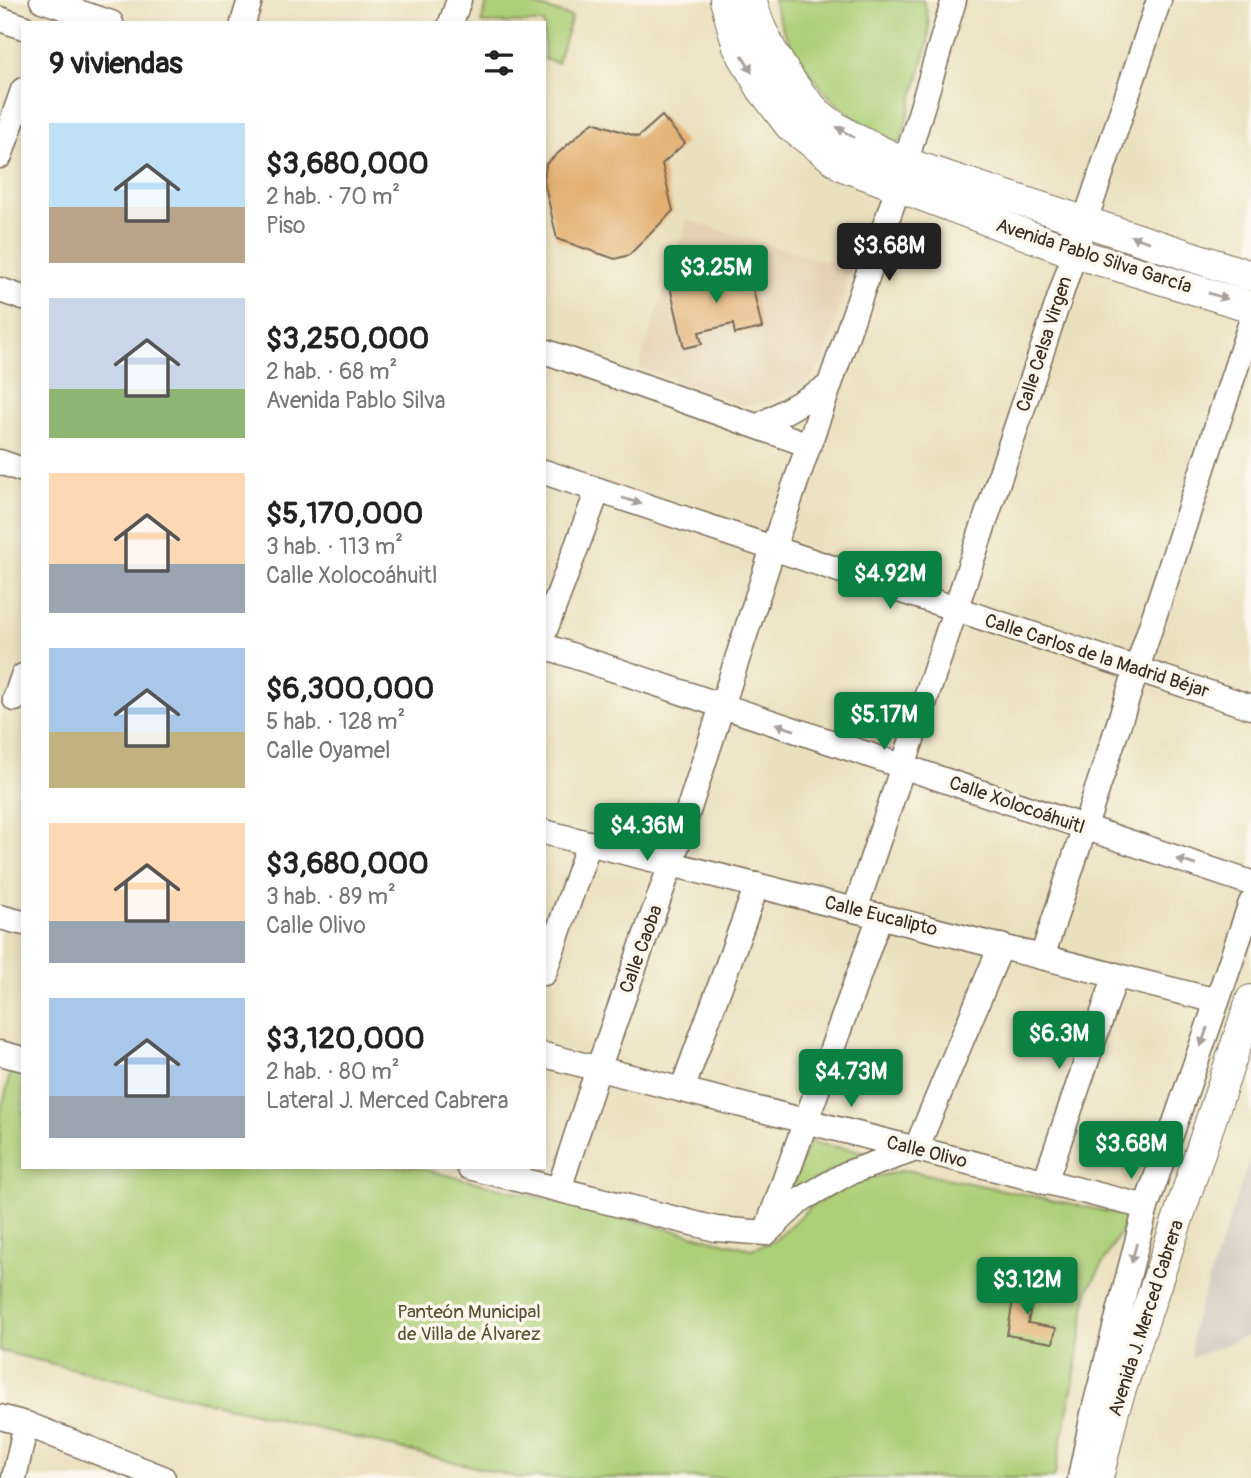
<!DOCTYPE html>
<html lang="es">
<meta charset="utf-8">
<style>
:root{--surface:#fff;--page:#f2f2f2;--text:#222;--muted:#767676;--accent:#0b8043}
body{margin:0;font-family:Pangolin,sans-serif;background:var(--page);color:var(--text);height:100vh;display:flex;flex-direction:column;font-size:26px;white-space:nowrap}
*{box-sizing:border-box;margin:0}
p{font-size:23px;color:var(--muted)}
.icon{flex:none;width:38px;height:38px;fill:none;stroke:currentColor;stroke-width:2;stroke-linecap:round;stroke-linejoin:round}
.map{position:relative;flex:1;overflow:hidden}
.panel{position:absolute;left:21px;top:21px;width:525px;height:1148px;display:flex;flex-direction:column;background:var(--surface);border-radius:0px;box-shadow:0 4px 10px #0003}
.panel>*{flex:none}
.price{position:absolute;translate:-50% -60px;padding:0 16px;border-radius:7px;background:var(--accent);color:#fff;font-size:23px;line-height:46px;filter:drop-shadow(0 2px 4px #0008)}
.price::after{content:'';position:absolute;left:50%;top:42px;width:21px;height:16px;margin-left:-10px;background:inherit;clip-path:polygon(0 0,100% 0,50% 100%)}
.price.active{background:#222;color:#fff}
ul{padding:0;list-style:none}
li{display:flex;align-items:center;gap:21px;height:175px;padding:0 28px}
li span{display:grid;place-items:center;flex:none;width:196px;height:140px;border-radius:0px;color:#555}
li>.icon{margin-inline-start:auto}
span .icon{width:84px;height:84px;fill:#fffc;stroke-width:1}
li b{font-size:30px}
h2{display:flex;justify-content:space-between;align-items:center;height:84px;padding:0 28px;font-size:30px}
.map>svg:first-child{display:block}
</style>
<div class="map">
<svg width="1251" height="1478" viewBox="0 0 1251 1478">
<rect width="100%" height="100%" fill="#fbf7ec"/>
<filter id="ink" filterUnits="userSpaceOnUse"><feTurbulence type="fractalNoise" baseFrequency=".0143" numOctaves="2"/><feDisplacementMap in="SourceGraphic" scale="14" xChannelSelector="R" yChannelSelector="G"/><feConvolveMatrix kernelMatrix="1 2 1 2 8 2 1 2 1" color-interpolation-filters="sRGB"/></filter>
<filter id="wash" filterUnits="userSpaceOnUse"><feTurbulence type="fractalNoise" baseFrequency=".00686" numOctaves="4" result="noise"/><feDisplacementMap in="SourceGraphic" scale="28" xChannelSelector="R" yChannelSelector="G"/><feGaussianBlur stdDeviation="1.57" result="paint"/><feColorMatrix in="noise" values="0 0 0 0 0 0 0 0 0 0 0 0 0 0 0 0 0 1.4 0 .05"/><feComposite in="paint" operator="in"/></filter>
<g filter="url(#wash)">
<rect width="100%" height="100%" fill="#ebe0be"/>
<path fill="#e4d1b4" d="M687 220 850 269 825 359 810 379 790 394 768 402 743 405 639 367Z"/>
<path fill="#cbc3b8" d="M1251 1155V1335L1191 1358 1193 1326Z"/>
<g fill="#accf77" stroke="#747c4a" stroke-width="2">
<path d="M488 0H518L572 17 557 63 544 59V23H481Z"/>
<path d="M774 0H923C929 15 930 27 928 43L900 144C884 135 866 127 852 116 821 94 780 38 774 0Z"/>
<path d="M11 1070 23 1072V1167H414L751 1249 774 1241 809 1208 856 1181 906 1170 1129 1216 1088 1290 1075 1374 1054 1478H520L0 1351V1116Z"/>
<path d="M809 1142 866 1152 789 1195Z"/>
</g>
<g id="blocks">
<g fill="#e3b072">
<path d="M662 116 685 143 662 164 673 211 629 255 615 259 557 239 544 181 546 164 593 122 638 137Z"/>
<path d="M748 267 762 328 735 334 733 324 699 332 702 344 684 348 670 286 721 276V274Z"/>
<path d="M1016 1283 1035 1286 1028 1323 1056 1328 1053 1343 1007 1335Z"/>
</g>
</g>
</g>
<g filter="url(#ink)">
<use href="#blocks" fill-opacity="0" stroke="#796a56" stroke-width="2"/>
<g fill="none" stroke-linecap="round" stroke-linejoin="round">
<g stroke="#796a56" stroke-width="27">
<g id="minor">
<path d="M42 0 111 23"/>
<path d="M0 19 23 27"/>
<path d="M243 23 250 0"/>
<path d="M451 23 459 0"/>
<path d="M0 156 23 90"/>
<path d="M0 290 23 298"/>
<path d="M544 351 809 445"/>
<path d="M759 426 828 387"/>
<path d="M0 462 23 470"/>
<path d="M544 472 1251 707"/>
<path d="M544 633 598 490"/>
<path d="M544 646 1251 883"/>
<path d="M15 699 23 676"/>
<path d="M544 832 1217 1001"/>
<path d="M855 910 1159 0"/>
<path d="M0 917 23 923"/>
<path d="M1042 957 1251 322"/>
<path d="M544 973 589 843"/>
<path d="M0 1053 23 1059"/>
<path d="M544 1055 1146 1207"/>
<path d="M682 1090 757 885"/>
<path d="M469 1167 716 1229 766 1233 802 1199 848 1173 916 1149 1001 946"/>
<path d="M1045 1182 1116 975"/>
<path d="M559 1189 598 1069 671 864 773 548 898 188 954 0"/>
<path d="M767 1229 880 916"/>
<path d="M0 1417 26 1424 163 1478"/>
<path d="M14 1478 26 1424"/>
<path d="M1080 1478 1093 1414 1146 1207 1251 903"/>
</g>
</g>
<g stroke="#796a56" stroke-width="32">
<g id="major">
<path d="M725 0 738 47 761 88 790 126 843 166 1075 253 1251 307"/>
<path d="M752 0C759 36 795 96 825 119 849 138 878 150 906 163L1251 276"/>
<path d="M1098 1478 1114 1410 1251 1000"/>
</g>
</g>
<use href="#minor" stroke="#fff" stroke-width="24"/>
<use href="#major" stroke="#fff" stroke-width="30"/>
</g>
<defs><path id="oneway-solid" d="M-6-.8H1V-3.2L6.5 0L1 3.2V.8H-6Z" transform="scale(1.75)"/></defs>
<g fill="#a79f9a">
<use href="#oneway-solid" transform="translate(747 64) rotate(61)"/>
<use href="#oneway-solid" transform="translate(845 132) rotate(-148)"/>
<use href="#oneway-solid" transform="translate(1140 239) rotate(-162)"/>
<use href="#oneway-solid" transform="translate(1218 296) rotate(17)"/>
<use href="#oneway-solid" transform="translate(632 501) rotate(18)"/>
<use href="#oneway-solid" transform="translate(785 727) rotate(-161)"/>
<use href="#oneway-solid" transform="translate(1186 862) rotate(-161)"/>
<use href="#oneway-solid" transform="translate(1204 1037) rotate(109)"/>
<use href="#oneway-solid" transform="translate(1134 1253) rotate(105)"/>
</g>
</g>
<g text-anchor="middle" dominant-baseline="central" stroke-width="7" stroke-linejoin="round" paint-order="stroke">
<g font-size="19" fill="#3b2a1e" stroke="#fbf7ec">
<text transform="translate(1094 256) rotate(18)">Avenida Pablo Silva García</text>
<text transform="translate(1044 344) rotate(-72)">Calle Celsa Virgen</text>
<text transform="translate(1097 656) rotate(18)">Calle Carlos de la Madrid Béjar</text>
<text transform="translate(1017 805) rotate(19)">Calle Xolocoáhuitl</text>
<text transform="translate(881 916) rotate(14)">Calle Eucalipto</text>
<text transform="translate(641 949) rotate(-70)">Calle Caoba</text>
<text transform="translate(927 1152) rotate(14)">Calle Olivo</text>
<text transform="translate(1146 1318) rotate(-72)">Avenida J. Merced Cabrera</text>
</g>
<g font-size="19" fill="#575334" stroke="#fbf7ec">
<text x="469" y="1312">Panteón Municipal<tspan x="469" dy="22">de Villa de Álvarez</tspan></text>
</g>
</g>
</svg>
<b class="price active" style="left:889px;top:283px">$3.68M</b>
<b class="price" style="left:716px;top:305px">$3.25M</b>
<b class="price" style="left:890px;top:611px">$4.92M</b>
<b class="price" style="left:884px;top:752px">$5.17M</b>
<b class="price" style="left:647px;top:863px">$4.36M</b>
<b class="price" style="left:1059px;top:1071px">$6.3M</b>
<b class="price" style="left:851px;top:1109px">$4.73M</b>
<b class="price" style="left:1131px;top:1181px">$3.68M</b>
<b class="price" style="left:1027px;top:1317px">$3.12M</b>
<section class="panel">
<h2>9 viviendas<svg class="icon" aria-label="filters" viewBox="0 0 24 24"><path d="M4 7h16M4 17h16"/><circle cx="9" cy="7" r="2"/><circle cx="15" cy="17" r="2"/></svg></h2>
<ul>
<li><span style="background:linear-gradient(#bfe0f5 60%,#b9a48a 0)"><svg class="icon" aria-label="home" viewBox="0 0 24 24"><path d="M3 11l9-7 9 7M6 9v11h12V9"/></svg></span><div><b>$3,680,000</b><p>2 hab. · 70 m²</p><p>Piso</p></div></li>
<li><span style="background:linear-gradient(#c9d6e8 65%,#8fb573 0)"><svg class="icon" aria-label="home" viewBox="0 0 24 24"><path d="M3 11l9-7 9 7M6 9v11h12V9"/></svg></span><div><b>$3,250,000</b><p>2 hab. · 68 m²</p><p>Avenida Pablo Silva</p></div></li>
<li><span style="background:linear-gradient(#ffd9b3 65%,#9aa5b1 0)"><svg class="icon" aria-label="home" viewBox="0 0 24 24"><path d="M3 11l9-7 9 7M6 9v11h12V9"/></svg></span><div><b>$5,170,000</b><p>3 hab. · 113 m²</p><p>Calle Xolocoáhuitl</p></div></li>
<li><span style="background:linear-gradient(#a9c7e8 60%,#c2b280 0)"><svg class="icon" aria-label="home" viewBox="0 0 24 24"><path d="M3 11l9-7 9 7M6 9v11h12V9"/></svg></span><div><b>$6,300,000</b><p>5 hab. · 128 m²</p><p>Calle Oyamel</p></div></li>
<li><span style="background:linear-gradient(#ffd9b3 70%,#9aa5b1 0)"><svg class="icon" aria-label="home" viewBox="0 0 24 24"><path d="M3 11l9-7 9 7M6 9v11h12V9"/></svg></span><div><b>$3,680,000</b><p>3 hab. · 89 m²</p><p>Calle Olivo</p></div></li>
<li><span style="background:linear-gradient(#a9c7e8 70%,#9aa5b1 0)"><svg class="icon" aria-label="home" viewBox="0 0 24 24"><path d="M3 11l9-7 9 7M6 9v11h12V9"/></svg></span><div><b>$3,120,000</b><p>2 hab. · 80 m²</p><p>Lateral J. Merced Cabrera</p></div></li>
</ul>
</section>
</div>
